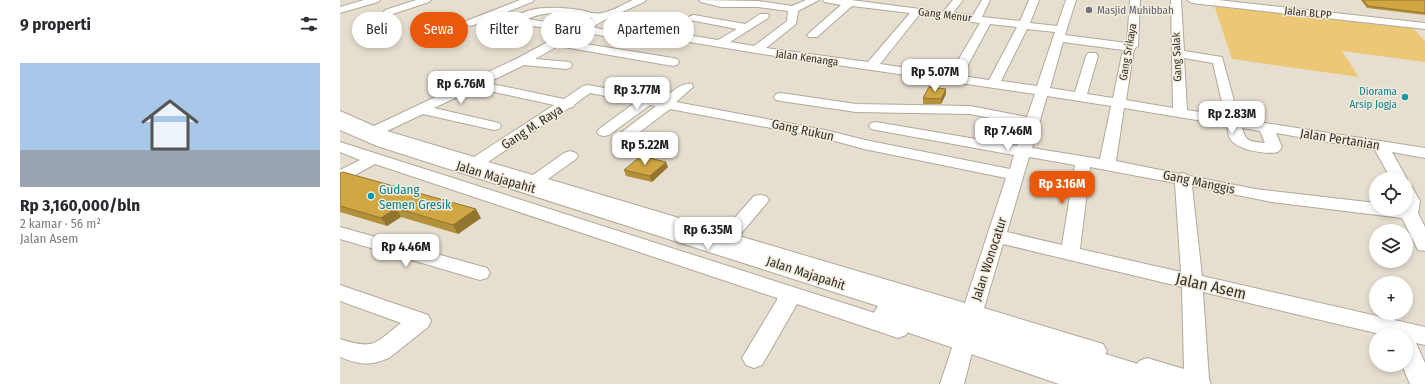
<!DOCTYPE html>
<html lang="id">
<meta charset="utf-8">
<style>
:root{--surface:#fff;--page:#f2f2f3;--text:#2b2b33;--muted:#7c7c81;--accent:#ea580c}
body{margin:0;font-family:"Fira Sans Condensed",sans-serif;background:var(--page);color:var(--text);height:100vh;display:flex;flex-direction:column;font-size:15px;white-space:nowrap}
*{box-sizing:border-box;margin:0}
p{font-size:13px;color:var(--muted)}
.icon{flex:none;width:22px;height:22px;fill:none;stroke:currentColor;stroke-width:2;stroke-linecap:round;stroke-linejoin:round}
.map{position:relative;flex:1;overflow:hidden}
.drawer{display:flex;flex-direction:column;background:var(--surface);width:340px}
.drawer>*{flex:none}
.banner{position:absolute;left:12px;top:12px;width:380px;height:36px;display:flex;gap:8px}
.fabs{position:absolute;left:1029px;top:172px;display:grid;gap:8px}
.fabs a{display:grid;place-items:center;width:44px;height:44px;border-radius:50%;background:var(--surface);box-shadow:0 2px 6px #0003;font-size:20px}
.price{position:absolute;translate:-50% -34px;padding:0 9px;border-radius:8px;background:#fff;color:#222;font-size:13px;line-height:26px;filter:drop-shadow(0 1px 2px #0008)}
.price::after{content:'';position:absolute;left:50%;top:24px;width:12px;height:9px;margin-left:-6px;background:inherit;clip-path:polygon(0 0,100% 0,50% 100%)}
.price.on{background:var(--accent);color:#fff}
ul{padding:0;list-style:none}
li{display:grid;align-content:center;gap:8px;height:212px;padding:0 20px}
li span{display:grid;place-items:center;height:124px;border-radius:0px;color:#555}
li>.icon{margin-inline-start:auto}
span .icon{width:72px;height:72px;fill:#fffc;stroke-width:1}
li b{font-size:17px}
h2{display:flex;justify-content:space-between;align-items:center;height:48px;padding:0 20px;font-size:17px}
.pill{padding:0 14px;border-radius:18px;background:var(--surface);box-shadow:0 2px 6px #0003;font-size:14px;line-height:36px}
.pill.on{background:var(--accent);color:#fff}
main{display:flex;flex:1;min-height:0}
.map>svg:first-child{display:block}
</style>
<main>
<section class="drawer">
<h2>9 properti<svg class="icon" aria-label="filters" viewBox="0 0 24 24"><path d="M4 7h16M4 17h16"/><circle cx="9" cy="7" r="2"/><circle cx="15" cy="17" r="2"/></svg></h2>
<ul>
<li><span style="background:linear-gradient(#a9c7e8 70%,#9aa5b1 0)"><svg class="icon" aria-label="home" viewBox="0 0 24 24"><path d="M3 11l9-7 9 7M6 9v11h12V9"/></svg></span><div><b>Rp 3,160,000/bln</b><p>2 kamar · 56 m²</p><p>Jalan Asem</p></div></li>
</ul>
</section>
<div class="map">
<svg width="1085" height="384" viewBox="0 0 1085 384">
<rect width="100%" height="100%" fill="#e6dfd0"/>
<path fill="#ecc776" d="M874 5 1072 27 1085 41V62L1002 51 1019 77 892 59Z"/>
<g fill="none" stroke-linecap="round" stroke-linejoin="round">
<g stroke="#b0a99a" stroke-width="2">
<g id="minor">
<path d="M24 0H40L38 2 0 13V7Z"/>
<path d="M76 0H91L89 2 53 14H45L44 12 45 10Z"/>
<path d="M180 0H194L192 2 134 25 130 26 125 23 126 21Z"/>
<path d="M293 0H306L304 2 280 13 345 23 346 25 334 33 378 40 397 29 350 20 349 18 350 16 354 15 405 24 420 14H428L429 16 428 18 390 42 414 46 447 21 448 11 418 7H381L361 2 359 0 418 1 452 6 466 0H479L458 11 456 24 426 48 528 62 570 13 512 6 477 37H469L467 35 469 33 501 5 485 2 483 0H511L603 12 613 0H623L613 13 633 15 642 0H650L642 17 680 21 689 0H699L690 23 717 26 726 0H736L725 35 787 43 790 0H800L798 46 794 49 786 100 833 108 831 0H841L844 51 882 57 899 119 1085 148V158L1052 152 1067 179 1066 181V179H1051L1035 150 936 133 942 147 938 152C927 155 898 150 891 140 888 136 888 130 887 125L784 108 776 161 840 174 843 173 850 176 915 189 1036 203V209H1066V186L1072 187 1080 201 1078 213 1085 227V251L1078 250 1062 218 932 202 852 186 862 276 1085 327V345L1076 343 1085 363V384H1070L1062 365H1066V335H1044L863 292 869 379 871 384H826L799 375 795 368 799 361 807 358 844 369 842 287 663 244 644 308 763 344 767 351 763 358 755 360 47 141 0 120V111L34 126 178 58 252 18C231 14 207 9 188 19L223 25 224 27 223 29 219 30 173 23 172 21C185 4 221 7 240 10 246 11 255 15 261 13 272 12 283 4 293 0ZM579 15 640 23 610 74 540 64ZM270 17 330 27 319 34 321 37 325 38 416 53 695 94 687 117 630 106 516 104 441 93 436 94 434 97 436 100 441 101 516 112 630 114 684 125 677 146 536 122 531 123 529 126 531 129 536 130 674 155 670 169 525 140 485 130 336 102 353 87 352 84C341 82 331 93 323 99L248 85 243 86 224 99 147 83 184 65 226 69 230 68 232 65 230 62 195 59 218 46 333 66 337 65 339 62 337 59 333 58 227 41 243 32 290 41 294 40 296 38 294 36 252 27ZM650 24 677 27 649 80 622 76ZM687 29 715 32 697 86 661 81ZM723 42 783 50 773 98 747 94 758 56 756 53H748L746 56 735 92 710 88ZM844 58 873 63 885 116 847 110ZM136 88 214 105 134 157 47 131 83 114 154 130 159 129 161 126 159 123 94 108ZM250 93 296 102 259 129 257 132 259 135 264 136 269 135 310 105 316 106 278 135 276 138 278 141 283 142 288 141 330 109 484 138 524 149 666 178 625 303 399 236 426 204 429 200 426 196 420 195 414 196 383 231 208 179 236 159 238 156 236 153 230 151 224 153 193 175 148 162 229 108 233 107 235 104ZM707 96 771 106 760 159 692 148ZM902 128 920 131 925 143C911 141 906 143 902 128ZM689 157 735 165 722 245 667 232ZM750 167 835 183 841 272 740 249Z"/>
<path d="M847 0H878L1085 23V29L852 3Z"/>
<path d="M0 142 566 323 569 329 566 335 558 338 457 304 422 365 414 368 406 365 402 358 437 300V298L35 164 6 180 0 182V170L20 160 0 152Z"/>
<path d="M0 227 147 268 150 273 147 278 140 280 0 239Z"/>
<path d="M0 285 88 315 91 321 88 327 49 358C29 366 20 365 0 357V339C35 350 34 344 61 323L0 301Z"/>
<path d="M622 340 630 342 633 349 624 384H600L614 342Z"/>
</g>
</g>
<g stroke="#b0a99a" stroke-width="2">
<path id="highway" d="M0 117 51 138 818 370 829 374 834 384H719L537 322 533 314 538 306 37 146 0 130Z"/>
</g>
<use href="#minor" fill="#fff" fill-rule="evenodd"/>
<use href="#highway" fill="#fff" fill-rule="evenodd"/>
</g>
<g fill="#b3903a">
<path d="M1021 0H1085V15L1027 8Z"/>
<path d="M606 89V94L601 104H583V98Z"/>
<path d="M328 167 312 182 286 176 284 170Z"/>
<path d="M0 173 141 218 118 234 61 217 47 226 0 212Z"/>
</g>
<g fill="#92752f">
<path d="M606 89V94L601 104V99Z"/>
<path d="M326 162 328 167 312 182 310 176Z"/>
<path d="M56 208 61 217 47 226 41 218Z"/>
<path d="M136 209 141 218 118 234 113 225Z"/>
</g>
<g fill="#d0a743" stroke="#92752f">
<path d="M1023 0H1085V13L1028 6Z"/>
<path d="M589 87 606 89 601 99 583 98Z"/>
<path d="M301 156 326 162 310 176 284 170Z"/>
<path d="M3 172 136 209 113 225 56 208 41 218 0 206V173Z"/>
</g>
<circle fill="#6b7280" stroke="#f3ecdd" stroke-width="1.5" cx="749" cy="10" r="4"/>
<g fill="#0f9aa8" stroke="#f3ecdd" stroke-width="1.5">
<circle cx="1065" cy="97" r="4"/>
<circle cx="31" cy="196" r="4"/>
</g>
<g text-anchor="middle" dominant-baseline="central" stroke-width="3" stroke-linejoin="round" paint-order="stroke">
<g font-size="11" fill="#5b616d" stroke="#f3ecdd" text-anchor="start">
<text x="757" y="10">Masjid Muhibbah</text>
</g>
<g font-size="11" fill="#34322c" stroke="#f3ecdd">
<text transform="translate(968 13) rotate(6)">Jalan BLPP</text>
<text transform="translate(605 15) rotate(7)">Gang Menur</text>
<text transform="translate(788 52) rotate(-80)">Gang Srikaya</text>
<text transform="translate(837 57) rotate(-92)">Gang Salak</text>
<text transform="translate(467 58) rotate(8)">Jalan Kenanga</text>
</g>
<g font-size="11" fill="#0d838f" stroke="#f3ecdd" text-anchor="end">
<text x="1057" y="91">Diorama<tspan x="1057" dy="13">Arsip Jogja</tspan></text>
</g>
<g font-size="13" fill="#34322c" stroke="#f3ecdd">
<text transform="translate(192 127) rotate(-33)">Gang M. Raya</text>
<text transform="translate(463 130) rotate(12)">Gang Rukun</text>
<text transform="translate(1000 139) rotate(9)">Jalan Pertanian</text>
<text transform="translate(156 177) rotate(17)">Jalan Majapahit</text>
<text transform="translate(859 182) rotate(12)">Gang Manggis</text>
<text transform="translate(649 259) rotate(-72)">Jalan Wonocatur</text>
<text transform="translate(466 273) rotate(18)">Jalan Majapahit</text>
</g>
<g font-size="13" fill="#0d838f" stroke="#f3ecdd" text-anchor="start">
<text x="39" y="189">Gudang<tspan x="39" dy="15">Semen Gresik</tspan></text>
</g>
<g font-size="16" fill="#34322c" stroke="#f3ecdd">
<text transform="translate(871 286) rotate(13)">Jalan Asem</text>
</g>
</g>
</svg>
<div class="fabs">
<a><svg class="icon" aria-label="locate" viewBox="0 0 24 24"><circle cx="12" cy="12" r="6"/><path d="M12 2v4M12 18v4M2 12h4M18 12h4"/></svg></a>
<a><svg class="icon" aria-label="layers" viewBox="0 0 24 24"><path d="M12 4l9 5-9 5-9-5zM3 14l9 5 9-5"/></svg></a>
<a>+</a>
<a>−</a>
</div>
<b class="price" style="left:595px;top:93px">Rp 5.07M</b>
<b class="price" style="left:121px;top:105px">Rp 6.76M</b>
<b class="price" style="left:297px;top:111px">Rp 3.77M</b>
<b class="price" style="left:892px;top:135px">Rp 2.83M</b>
<b class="price" style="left:668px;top:152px">Rp 7.46M</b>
<b class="price" style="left:305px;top:166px">Rp 5.22M</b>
<b class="price on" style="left:722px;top:205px">Rp 3.16M</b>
<b class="price" style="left:368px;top:251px">Rp 6.35M</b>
<b class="price" style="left:66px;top:268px">Rp 4.46M</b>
<div class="banner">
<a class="pill">Beli</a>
<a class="pill on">Sewa</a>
<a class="pill">Filter</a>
<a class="pill">Baru</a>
<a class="pill">Apartemen</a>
</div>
</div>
</main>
